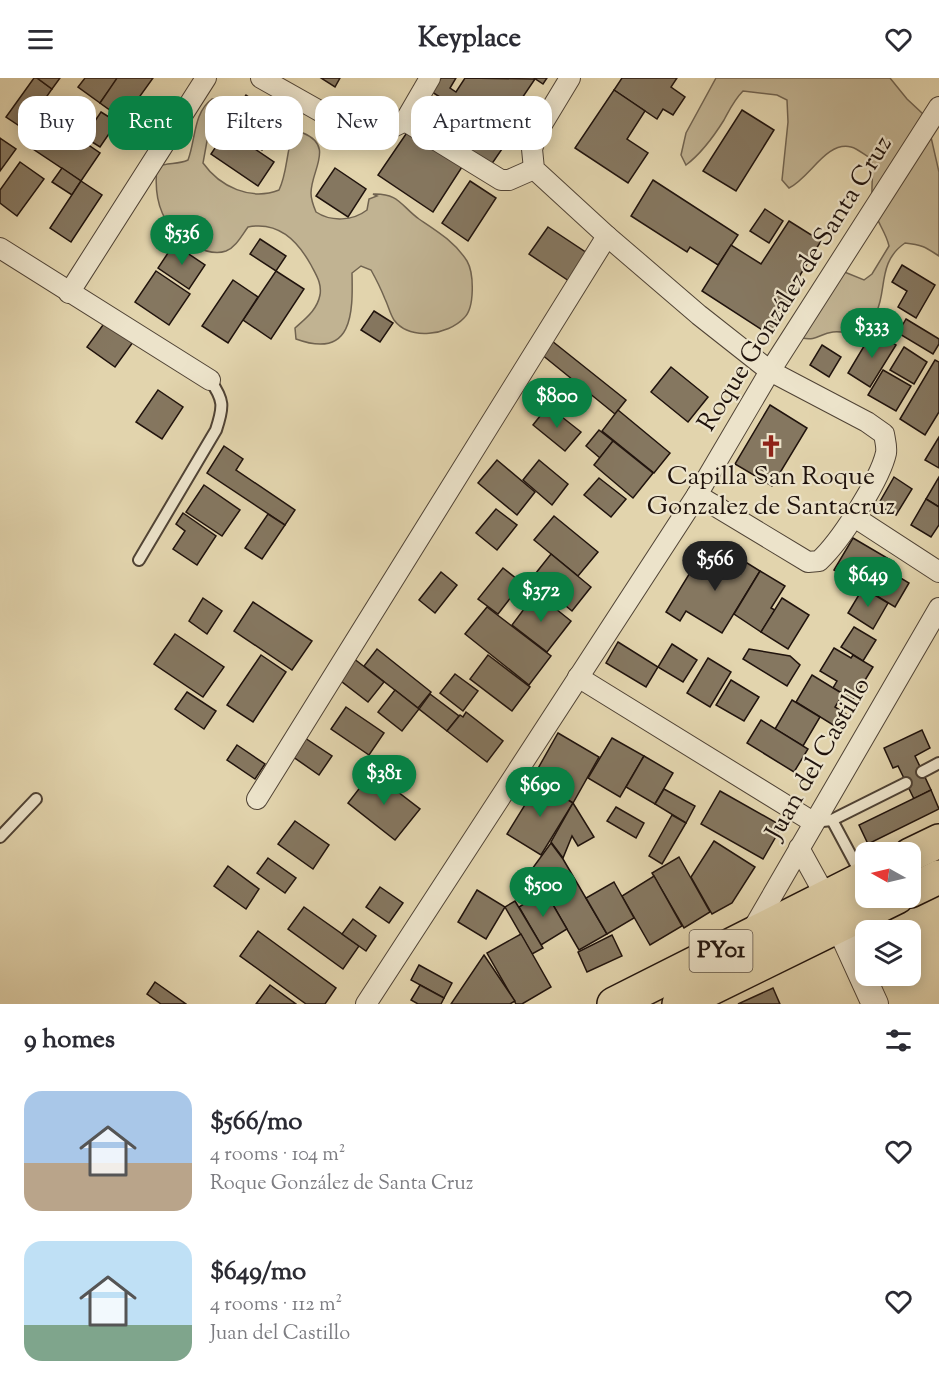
<!DOCTYPE html>
<meta charset="utf-8">
<style>
:root{--surface:#fff;--page:#f2f2f3;--text:#2b2b33;--muted:#7c7c81;--accent:#0b8043}
body{margin:0;font-family:"Sorts Mill Goudy",serif;background:var(--page);color:var(--text);height:100vh;display:flex;flex-direction:column;font-size:22px;white-space:nowrap}
*{box-sizing:border-box;margin:0}
p{font-size:20px;color:var(--muted)}
.icon{flex:none;width:33px;height:33px;fill:none;stroke:currentColor;stroke-width:2;stroke-linecap:round;stroke-linejoin:round}
.map{position:relative;height:926px;overflow:hidden}
.drawer{display:flex;flex-direction:column;background:var(--surface);flex:1}
.drawer>*{flex:none}
.guide{position:absolute;left:18px;top:18px;width:600px;height:54px;display:flex;gap:12px}
.needle{width:39px;rotate:278deg}
.tools{position:absolute;left:855px;top:764px;display:grid;gap:12px}
.tools a{display:grid;place-items:center;width:66px;height:66px;border-radius:12px;background:var(--surface);box-shadow:0 3px 15px #0003;font-size:30px}
.price{position:absolute;translate:-50% -51px;padding:0 14px;border-radius:21px;background:var(--accent);color:#fff;font-size:20px;line-height:39px;filter:drop-shadow(0 2px 3px #0008)}
.price::after{content:'';position:absolute;left:50%;top:36px;width:18px;height:14px;margin-left:-9px;background:inherit;clip-path:polygon(0 0,100% 0,50% 100%)}
.price.selected{background:#222;color:#fff}
ul{padding:0;list-style:none}
li{display:flex;align-items:center;gap:18px;height:150px;padding:0 24px}
li span{display:grid;place-items:center;flex:none;width:168px;height:120px;border-radius:18px;color:#555}
li>.icon{margin-inline-start:auto}
span .icon{width:72px;height:72px;fill:#fffc;stroke-width:1}
li b{font-size:26px}
h2{display:flex;justify-content:space-between;align-items:center;height:72px;padding:0 24px;font-size:26px}
.pill{padding:0 21px;border-radius:18px;background:var(--surface);box-shadow:0 3px 15px #0003;font-size:21px;line-height:54px}
.pill.selected{background:var(--accent);color:#fff}
header{display:flex;justify-content:space-between;align-items:center;height:78px;padding:0 24px;background:var(--surface);font-size:27px;font-weight:700}
.map>svg:first-child{display:block}
</style>
<header><svg class="icon" aria-label="menu" viewBox="0 0 24 24"><path d="M4 6h16M4 12h16M4 18h16"/></svg>Keyplace<svg class="icon" aria-label="heart" viewBox="0 0 24 24"><path d="M12 20l-8-8c-3-5 5-10 8-4 3-6 11-1 8 4z"/></svg></header>
<div class="map">
<svg width="939" height="926" viewBox="0 0 939 926">
<rect width="100%" height="100%" fill="#e2d4ad"/>
<filter id="stains"><feTurbulence type="fractalNoise" baseFrequency=".00333" numOctaves="4"/><feColorMatrix values="0 0 0 0 .2 0 0 0 0 .09 0 0 0 0 .02 0 0 0 .5 -.17"/></filter>
<radialGradient id="worn" r=".72"><stop offset=".6" stop-color="#630" stop-opacity="0"/><stop offset="1" stop-color="#630" stop-opacity=".3"/></radialGradient>
<g fill="#c1b392" stroke="#706350" stroke-width="1.5">
<path d="M716 0H890L907 21 923 36 928 46 939 94V178C925 169 923 167 905 165 868 190 898 234 856 252 848 256 841 253 833 254 819 256 817 263 802 260L842 193 864 202 872 196 889 168C886 154 876 143 873 129 870 113 874 97 872 81 865 78 859 71 851 69 826 63 810 100 789 110L782 102 788 44 787 22 777 17 743 13C734 22 730 31 724 42 714 58 702 75 686 87L681 77 686 55Z"/>
<path d="M212 21H222L221 31 207 63 203 85C220 109 251 123 279 112 287 96 286 77 292 59L303 55C335 68 311 92 311 115 311 121 313 127 316 134 331 144 353 143 367 132L369 121 377 118 373 116C399 115 401 128 419 141 437 153 455 164 467 183 474 195 475 230 464 240 448 257 410 263 394 242 390 236 388 227 385 221 381 211 376 201 371 192L361 188 352 195C353 235 353 282 296 261L295 250C306 240 317 232 320 217 322 205 316 197 311 187 297 162 278 143 248 149 242 157 236 169 226 173 215 177 204 173 194 168 163 150 153 125 157 89 168 84 177 87 188 82 196 61 193 35 212 21Z"/>
</g>
<g fill="#857760" stroke="#20130d" stroke-width="1.5">
<path d="M34 0H37L52 11 24 51 6 39Z"/>
<path d="M37 0H60L52 11Z"/>
<path d="M85 0H118L100 25 78 9Z"/>
<path d="M117 0H153L135 25 151 37 139 53 100 25Z"/>
<path d="M321 0H340L335 9Z"/>
<path d="M441 0H456L450 10 456 14 465 0 535 1 516 29 504 22 486 49 432 14Z"/>
<path d="M534 0H547L543 6Z"/>
<path d="M622 0H677L671 9 685 19 673 37 663 31 657 41 614 12Z"/>
<path d="M614 12 645 33 627 61 648 75 628 105 575 70Z"/>
<path d="M246 17 282 42 262 72 225 48Z"/>
<path d="M443 24 479 49 462 72 427 47Z"/>
<path d="M742 32 774 52 736 113 703 93Z"/>
<path d="M101 34 117 44 100 69 84 59Z"/>
<path d="M52 42 100 75 81 103 33 71Z"/>
<path d="M227 52 274 84 258 108 211 76Z"/>
<path d="M408 53 462 89 433 134 378 97Z"/>
<path d="M478 55 502 71 489 90 465 74Z"/>
<path d="M0 60 16 71 0 93Z"/>
<path d="M20 84 44 101 17 138 0 125V112Z"/>
<path d="M62 90 81 103 72 117 52 104Z"/>
<path d="M335 90 366 111 348 139 316 118Z"/>
<path d="M653 102 738 157 718 187 690 169 687 174 631 138Z"/>
<path d="M81 103 102 117 71 164 50 150Z"/>
<path d="M470 103 496 120 468 163 442 145Z"/>
<path d="M765 131 783 143 769 165 750 153Z"/>
<path d="M789 143 821 163 794 207 799 211 770 257 702 213 731 167 761 186Z"/>
<path d="M548 149 587 175 569 203 529 176Z"/>
<path d="M260 161 286 178 276 193 250 176Z"/>
<path d="M174 166 205 187 189 211 158 190Z"/>
<path d="M902 187 935 207 916 240 898 229 907 213 892 204Z"/>
<path d="M156 193 190 216 169 247 135 224Z"/>
<path d="M276 193 304 211 271 261 243 242Z"/>
<path d="M233 202 258 219 228 265 202 248Z"/>
<path d="M374 233 393 245 380 264 361 252Z"/>
<path d="M108 240 136 260 115 289 87 269Z"/>
<path d="M906 241 939 261V266L933 276 898 255Z"/>
<path d="M873 253 896 267 870 309 848 295Z"/>
<path d="M552 263 626 322 615 336 541 276Z"/>
<path d="M822 267 841 279 829 299 810 287Z"/>
<path d="M904 269 927 284 914 306 890 292Z"/>
<path d="M935 282 939 284V334L925 357 900 341Z"/>
<path d="M671 289 708 319 688 344 651 314Z"/>
<path d="M883 292 911 308 896 333 868 317Z"/>
<path d="M158 312 183 329 162 361 136 344Z"/>
<path d="M770 327 807 350 772 408 735 386Z"/>
<path d="M548 328 581 354 565 373 533 347Z"/>
<path d="M618 332 670 375 654 395 602 353Z"/>
<path d="M599 352 613 363 600 380 586 368Z"/>
<path d="M939 359V390L925 382Z"/>
<path d="M613 363 653 395 633 420 594 387Z"/>
<path d="M224 368 243 381 236 392 295 432 285 447 207 395Z"/>
<path d="M497 382 535 414 517 437 478 405Z"/>
<path d="M539 382 568 406 552 427 523 402Z"/>
<path d="M894 399 912 411 896 437 878 427Z"/>
<path d="M939 399V429L926 421Z"/>
<path d="M599 400 626 421 611 439 584 417Z"/>
<path d="M204 407 240 432 222 458 186 434Z"/>
<path d="M926 421 939 429V447L931 459 911 447Z"/>
<path d="M496 431 517 447 497 472 476 455Z"/>
<path d="M183 435 216 458 197 487 173 471 185 453 176 446Z"/>
<path d="M268 436 285 447 262 481 245 470Z"/>
<path d="M554 438 598 474 578 498 534 462Z"/>
<path d="M853 460 894 484 889 493 909 505 895 529 834 492Z"/>
<path d="M723 470 760 493 722 555 686 533 680 543 666 534 691 493 705 501Z"/>
<path d="M551 476 591 509 572 533 532 500Z"/>
<path d="M503 490 522 505 498 536 478 521Z"/>
<path d="M760 493 785 508 771 530 775 532 761 554 734 536Z"/>
<path d="M441 494 457 507 435 535 419 522Z"/>
<path d="M863 510 888 525 873 551 848 535Z"/>
<path d="M536 515 571 543 547 574 512 547Z"/>
<path d="M203 520 222 533 207 556 189 543Z"/>
<path d="M782 520 809 537 788 571 761 554Z"/>
<path d="M253 524 312 563 292 592 234 553Z"/>
<path d="M487 529 551 578 529 607 465 556Z"/>
<path d="M854 549 876 562 863 583 841 569Z"/>
<path d="M175 556 224 589 203 619 154 586Z"/>
<path d="M618 564 658 589 646 609 606 585Z"/>
<path d="M672 566 697 582 683 604 658 589Z"/>
<path d="M834 570 851 580 853 577 873 589 853 622 833 610 837 603 820 593Z"/>
<path d="M377 571 431 614 418 630 364 588Z"/>
<path d="M749 571 790 578 800 587 787 608 743 581Z"/>
<path d="M261 577 286 594 253 644 227 627Z"/>
<path d="M488 577 530 609 512 633 470 601Z"/>
<path d="M353 580 384 604 368 624 337 600Z"/>
<path d="M708 580 731 594 710 629 687 615Z"/>
<path d="M455 596 478 613 463 633 440 615Z"/>
<path d="M812 597 843 616 835 629 846 636 838 650 796 624Z"/>
<path d="M731 602 759 619 744 643 716 627Z"/>
<path d="M395 612 419 631 402 653 378 634Z"/>
<path d="M187 614 216 633 204 651 175 631Z"/>
<path d="M430 616 459 638 447 653 419 631Z"/>
<path d="M792 622 820 639 803 668 775 651Z"/>
<path d="M346 629 384 655 369 677 331 651Z"/>
<path d="M466 634 503 663 487 684 447 653 460 637 463 639Z"/>
<path d="M761 642 808 671 794 694 747 665Z"/>
<path d="M922 652 930 670 915 678 931 712 914 721 898 688 893 690 884 670Z"/>
<path d="M558 655 599 679 573 725 532 701Z"/>
<path d="M302 658 332 678 319 697 289 676Z"/>
<path d="M612 660 644 678 620 719 588 700Z"/>
<path d="M237 667 265 686 255 701 227 682Z"/>
<path d="M644 678 673 695 655 726 626 709Z"/>
<path d="M372 694 420 731 395 762 348 725Z"/>
<path d="M539 704 573 725 541 777 507 756Z"/>
<path d="M664 711 695 728 686 745 655 726Z"/>
<path d="M931 712 939 731 868 766 859 747Z"/>
<path d="M720 713 782 748 763 781 701 746Z"/>
<path d="M573 725 594 759 578 768 572 758 563 780 551 764Z"/>
<path d="M616 729 644 745 636 760 607 743Z"/>
<path d="M672 737 686 745 662 786 649 778Z"/>
<path d="M295 743 329 767 313 791 278 766Z"/>
<path d="M714 763 755 789 732 825 712 836 691 799Z"/>
<path d="M551 765 563 781 607 856 579 872 532 791Z"/>
<path d="M679 779 710 834 684 850 652 795Z"/>
<path d="M268 780 296 800 285 815 257 795Z"/>
<path d="M228 788 259 811 246 831 214 808Z"/>
<path d="M654 798 682 848 650 867 622 818Z"/>
<path d="M614 804 634 840 607 856 586 820Z"/>
<path d="M380 809 403 825 389 845 366 829Z"/>
<path d="M477 812 505 829 486 861 458 844Z"/>
<path d="M545 813 567 851 541 867 519 829Z"/>
<path d="M515 823 543 870 532 876 505 829Z"/>
<path d="M304 829 359 868 343 891 288 851Z"/>
<path d="M353 841 376 858 366 873 342 856Z"/>
<path d="M258 853 336 910 325 926H306L240 878Z"/>
<path d="M521 856 551 909 522 926H516L487 875Z"/>
<path d="M612 857 622 878 587 894 578 874Z"/>
<path d="M484 877 515 923 510 926H451Z"/>
<path d="M419 887 452 905 444 920 411 902Z"/>
<path d="M155 904 186 926H161L147 916Z"/>
<path d="M270 907 296 926H256Z"/>
<path d="M420 907 444 920 441 926H418L411 922Z"/>
<path d="M773 910 780 926H738Z"/>
</g>
<g fill="none" stroke-linecap="round" stroke-linejoin="round">
<g stroke="#504335" stroke-width="14">
<g id="service">
<path d="M139 482 216 352C224 328 224 322 210 302"/>
<path d="M922 694 939 685"/>
<path d="M832 742 862 798"/>
<path d="M813 744 832 742 906 705"/>
<path d="M0 759 36 721"/>
</g>
</g>
<g stroke="#504335" stroke-width="22">
<g id="minor">
<path d="M261 0 348 49 366 53 387 52 405 43 430 0"/>
<path d="M570 0 538 53 532 71 534 91 607 158 699 237 770 293 867 344 884 356C885 362 887 369 886 375 880 402 840 464 819 483L808 484 697 417"/>
<path d="M405 43 501 102H509L534 91"/>
<path d="M0 170 210 302"/>
<path d="M69 215 206 0"/>
<path d="M853 438 939 494"/>
<path d="M578 599 813 744"/>
<path d="M257 721 607 158"/>
<path d="M799 770 831 828"/>
<path d="M751 854 939 530"/>
<path d="M366 926 697 417 770 293 939 29"/>
</g>
</g>
<g stroke="#504335" stroke-width="28">
<path id="tertiary" d="M839 847 875 926"/>
</g>
<g stroke="#20130d" stroke-width="36">
<g id="trunk">
<path d="M910 777 939 763"/>
<path d="M910 813 939 799"/>
<path d="M614 926 866 799"/>
<path d="M679 926 897 819"/>
</g>
</g>
<use href="#service" stroke="#ece3ca" stroke-width="10"/>
<use href="#minor" stroke="#ece3ca" stroke-width="20"/>
<use href="#tertiary" stroke="#ece3ca" stroke-width="26"/>
<use href="#trunk" stroke="#e2d4ad" stroke-width="33"/>
</g>
<defs>
<g id="church-bare" transform="scale(1.8)"><path d="M-1.2-6h2.4v3.5h3.3v2.4h-3.3V6h-2.4V-.1h-3.3v-2.4h3.3Z" fill="#8f2418" stroke="#ece3ca" stroke-width="2.5" paint-order="stroke"/></g>
</defs>
<g fill-rule="evenodd">
<use href="#church-bare" x="771" y="368"/>
</g>
<g text-anchor="middle" dominant-baseline="central" stroke-width="4.5" stroke-linejoin="round" paint-order="stroke">
<rect fill="#ece3ca" stroke="#5d5146" stroke-width="1.5" x="689.5" y="852" width="63" height="42" rx="4.5"/>
<g font-size="24" font-weight="bold" fill="#20130d">
<text x="721" y="873">PY01</text>
</g>
<g font-size="26" fill="#20130d" stroke="#ece3ca">
<text transform="translate(796 206) rotate(-58)">Roque González de Santa Cruz</text>
<text transform="translate(819 681) rotate(-60)">Juan del Castillo</text>
</g>
<g font-size="26" fill="#20130d" stroke="#ece3ca">
<text x="771" y="399">Capilla San Roque<tspan x="771" dy="30">Gonzalez de Santacruz</tspan></text>
</g>
</g>
<rect width="100%" height="100%" filter="url(#stains)"/>
<rect width="100%" height="100%" fill="url(#worn)"/>
</svg>
<div class="tools">
<a><svg class="needle" viewBox="-14 -14 28 28"><path d="M0-13l5 13h-10z" fill="#e53935"/><path d="M0 13l5-13h-10z" fill="#7c7c81"/></svg></a>
<a><svg class="icon" aria-label="layers" viewBox="0 0 24 24"><path d="M12 4l9 5-9 5-9-5zM3 14l9 5 9-5"/></svg></a>
</div>
<b class="price" style="left:182px;top:188px">$536</b>
<b class="price" style="left:872px;top:281px">$333</b>
<b class="price" style="left:557px;top:351px">$800</b>
<b class="price selected" style="left:715px;top:514px">$566</b>
<b class="price" style="left:868px;top:530px">$649</b>
<b class="price" style="left:541px;top:545px">$372</b>
<b class="price" style="left:384px;top:728px">$381</b>
<b class="price" style="left:540px;top:740px">$690</b>
<b class="price" style="left:543px;top:840px">$500</b>
<div class="guide">
<a class="pill">Buy</a>
<a class="pill selected">Rent</a>
<a class="pill">Filters</a>
<a class="pill">New</a>
<a class="pill">Apartment</a>
</div>
</div>
<section class="drawer">
<h2>9 homes<svg class="icon" aria-label="filters" viewBox="0 0 24 24"><path d="M4 7h16M4 17h16"/><circle cx="9" cy="7" r="2"/><circle cx="15" cy="17" r="2"/></svg></h2>
<ul>
<li><span style="background:linear-gradient(#a9c7e8 60%,#b9a48a 0)"><svg class="icon" aria-label="home" viewBox="0 0 24 24"><path d="M3 11l9-7 9 7M6 9v11h12V9"/></svg></span><div><b>$566/mo</b><p>4 rooms · 104 m²</p><p>Roque González de Santa Cruz</p></div><svg class="icon" aria-label="heart" viewBox="0 0 24 24"><path d="M12 20l-8-8c-3-5 5-10 8-4 3-6 11-1 8 4z"/></svg></li>
<li><span style="background:linear-gradient(#bfe0f5 70%,#7fa58c 0)"><svg class="icon" aria-label="home" viewBox="0 0 24 24"><path d="M3 11l9-7 9 7M6 9v11h12V9"/></svg></span><div><b>$649/mo</b><p>4 rooms · 112 m²</p><p>Juan del Castillo</p></div><svg class="icon" aria-label="heart" viewBox="0 0 24 24"><path d="M12 20l-8-8c-3-5 5-10 8-4 3-6 11-1 8 4z"/></svg></li>
</ul>
</section>
